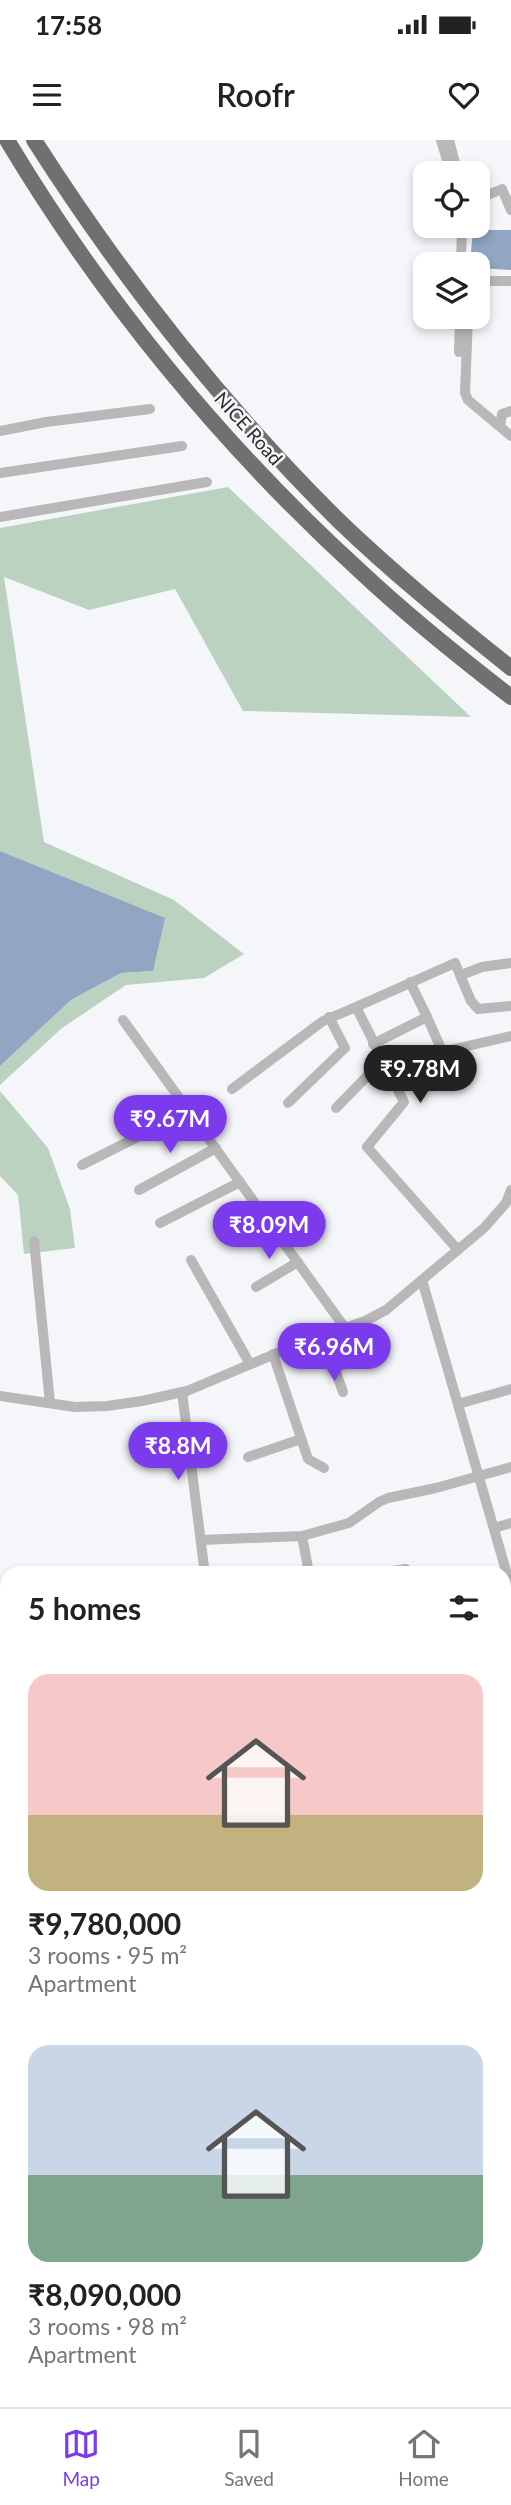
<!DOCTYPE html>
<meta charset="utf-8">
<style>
:root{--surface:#fff;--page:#f6f6f6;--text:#222;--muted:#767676;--line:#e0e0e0;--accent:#7c3aed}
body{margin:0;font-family:Lato,sans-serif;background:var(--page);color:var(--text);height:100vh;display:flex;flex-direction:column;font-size:26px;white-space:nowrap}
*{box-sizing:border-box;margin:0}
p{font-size:23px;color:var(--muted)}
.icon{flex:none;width:38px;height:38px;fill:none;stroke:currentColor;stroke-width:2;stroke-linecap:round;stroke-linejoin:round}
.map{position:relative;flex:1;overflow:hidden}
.sheet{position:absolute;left:0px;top:1426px;width:511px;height:842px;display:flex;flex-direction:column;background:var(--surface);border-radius:21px 21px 0 0;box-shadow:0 4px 10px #0003}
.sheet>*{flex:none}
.buttons{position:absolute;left:413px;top:21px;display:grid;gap:14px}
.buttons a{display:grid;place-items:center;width:77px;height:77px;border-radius:14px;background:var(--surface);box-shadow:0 4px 10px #0003;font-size:35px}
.price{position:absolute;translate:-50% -60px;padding:0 16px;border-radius:24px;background:var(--accent);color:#fff;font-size:23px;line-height:46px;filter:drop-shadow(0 2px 4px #0008)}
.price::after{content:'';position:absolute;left:50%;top:42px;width:21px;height:16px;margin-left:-10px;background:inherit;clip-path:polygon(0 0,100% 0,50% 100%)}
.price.selected{background:#222;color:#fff}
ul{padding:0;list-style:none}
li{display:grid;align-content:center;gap:14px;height:371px;padding:0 28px}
li span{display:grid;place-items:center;height:217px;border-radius:21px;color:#555}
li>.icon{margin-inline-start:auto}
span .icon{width:126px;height:126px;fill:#fffc;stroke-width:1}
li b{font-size:30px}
h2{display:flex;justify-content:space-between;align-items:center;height:84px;padding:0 28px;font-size:30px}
.status{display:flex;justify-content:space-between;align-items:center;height:49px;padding:0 35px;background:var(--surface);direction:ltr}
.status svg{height:19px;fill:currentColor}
header{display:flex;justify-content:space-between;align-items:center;height:91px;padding:0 28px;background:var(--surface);font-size:32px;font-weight:600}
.tabs{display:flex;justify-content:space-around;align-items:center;height:98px;border-top:2px solid var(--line);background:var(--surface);font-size:19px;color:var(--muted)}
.tabs a{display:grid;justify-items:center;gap:4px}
.tabs .selected{color:var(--accent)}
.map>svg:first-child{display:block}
</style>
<div class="status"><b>17:58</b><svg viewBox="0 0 49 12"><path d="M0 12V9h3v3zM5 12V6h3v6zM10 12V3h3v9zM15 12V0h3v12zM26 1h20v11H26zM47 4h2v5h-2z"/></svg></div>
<header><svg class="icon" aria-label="menu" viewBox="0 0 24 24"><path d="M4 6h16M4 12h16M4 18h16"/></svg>Roofr<svg class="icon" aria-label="heart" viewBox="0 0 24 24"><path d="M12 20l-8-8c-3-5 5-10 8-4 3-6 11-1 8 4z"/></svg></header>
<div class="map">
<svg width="511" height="2267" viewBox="0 0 511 2267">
<rect width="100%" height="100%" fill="#f5f6f9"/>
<g fill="#bcd2c1">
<path d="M228 347 471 577 243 571 175 449 89 470 4 437 44 702 174 760 244 814 204 838 126 845 62 888 0 945V926L71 860 121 833 153 831 65 738 0 711V388Z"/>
<path d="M0 951 48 1008 70 1069 75 1108 24 1114 18 1055 0 1036Z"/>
</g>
<g fill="#90a6c3">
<path d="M473 90H511V130L478 128V124H470Z"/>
<path d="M0 711 165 778 153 831 121 833 71 860 0 926Z"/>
</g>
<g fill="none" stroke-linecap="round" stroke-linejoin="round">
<g stroke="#90a6c3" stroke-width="2.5">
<path d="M504 1490 511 1488"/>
<path d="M0 1696H7"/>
</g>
<g stroke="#b9b7b7" stroke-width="10">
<path d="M441 0 451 33"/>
<path d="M449 0 456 27"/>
<path d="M478 59 502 49 511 70"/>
<path d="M461 124 462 86"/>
<path d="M478 144 485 141H511"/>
<path d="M468 177 465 253 468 260 511 296"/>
<path d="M459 212 460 177"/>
<path d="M500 286 502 274 511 271"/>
<path d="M0 291 46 282 150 269"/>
<path d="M0 333 182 306"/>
<path d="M0 377 207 342"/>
<path d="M461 835 482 827 511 823"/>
<path d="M427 877 443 913"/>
<path d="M123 880 345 1188"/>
<path d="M373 904 427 877 410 842"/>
<path d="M391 938 450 910 511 896"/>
<path d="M232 949 323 881 356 867"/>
<path d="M288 963 345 908 329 877"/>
<path d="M336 968 382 921"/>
<path d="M82 1025 189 971"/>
<path d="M139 1050 216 1008"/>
<path d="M160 1083 240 1042"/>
<path d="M34 1101 50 1263"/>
<path d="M458 1110 367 1007 404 962 356 867 455 823 471 861 478 869 511 866"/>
<path d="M191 1120 250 1224"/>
<path d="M422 1140 511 1448"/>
<path d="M256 1147 298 1122"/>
<path d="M322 1196 334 1227 381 1214"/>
<path d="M273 1214 308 1319 324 1328"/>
<path d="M334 1227 343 1252"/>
<path d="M182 1252 204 1427"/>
<path d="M0 1256 75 1267 107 1266 142 1261 187 1251 289 1208 365 1181 386 1170 484 1088 506 1063 511 1050"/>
<path d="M458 1264 511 1249"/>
<path d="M248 1317 301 1299"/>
<path d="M494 1388 511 1383"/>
<path d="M302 1396 309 1433"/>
<path d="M201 1400 302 1396 349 1383 379 1362 388 1358 436 1348 511 1327"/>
<path d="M381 1433 406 1429"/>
<path d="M504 2053 511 2051"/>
<path d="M0 2181 7 2180"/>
<path d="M0 2219 7 2218"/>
<path d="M361 2267 364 2261"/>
</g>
<g stroke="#726f6f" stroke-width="16">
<path d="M7 0C102 159 223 306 360 431 408 476 459 517 511 557"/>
<path d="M34 0C122 138 222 265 338 380 393 433 452 481 511 528"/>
</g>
</g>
<g text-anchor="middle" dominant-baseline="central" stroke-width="5" stroke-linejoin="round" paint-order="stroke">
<g font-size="19" fill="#2c2c2d" stroke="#f5f6f9">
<text transform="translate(249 288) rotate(48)">NICE Road</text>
</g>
</g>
</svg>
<div class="buttons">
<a><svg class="icon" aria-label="locate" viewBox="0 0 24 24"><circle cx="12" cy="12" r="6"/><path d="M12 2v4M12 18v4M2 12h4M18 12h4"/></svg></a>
<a><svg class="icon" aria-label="layers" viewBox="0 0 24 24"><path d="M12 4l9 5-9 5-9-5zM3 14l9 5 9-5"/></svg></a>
</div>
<b class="price selected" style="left:420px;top:965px">₹9.78M</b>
<b class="price" style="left:170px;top:1015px">₹9.67M</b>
<b class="price" style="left:269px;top:1121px">₹8.09M</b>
<b class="price" style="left:334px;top:1243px">₹6.96M</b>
<b class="price" style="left:178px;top:1342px">₹8.8M</b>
<section class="sheet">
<h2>5 homes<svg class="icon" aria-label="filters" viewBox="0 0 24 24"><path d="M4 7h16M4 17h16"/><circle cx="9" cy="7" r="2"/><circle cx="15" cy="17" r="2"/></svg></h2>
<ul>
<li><span style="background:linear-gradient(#f6c9c9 65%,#c2b280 0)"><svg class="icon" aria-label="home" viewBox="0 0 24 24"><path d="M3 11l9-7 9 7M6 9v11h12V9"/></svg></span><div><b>₹9,780,000</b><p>3 rooms · 95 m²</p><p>Apartment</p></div></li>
<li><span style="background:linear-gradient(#c9d6e8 60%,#7fa58c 0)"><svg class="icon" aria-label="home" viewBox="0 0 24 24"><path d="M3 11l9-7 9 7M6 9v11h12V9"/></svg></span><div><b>₹8,090,000</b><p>3 rooms · 98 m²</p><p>Apartment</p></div></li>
</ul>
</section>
</div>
<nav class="tabs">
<a class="selected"><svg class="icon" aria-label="map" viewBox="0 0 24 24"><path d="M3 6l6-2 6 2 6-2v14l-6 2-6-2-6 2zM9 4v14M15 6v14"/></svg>Map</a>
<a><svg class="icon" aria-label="saved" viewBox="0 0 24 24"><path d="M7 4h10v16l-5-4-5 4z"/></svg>Saved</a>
<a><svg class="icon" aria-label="home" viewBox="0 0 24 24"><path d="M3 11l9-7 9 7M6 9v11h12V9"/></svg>Home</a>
</nav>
